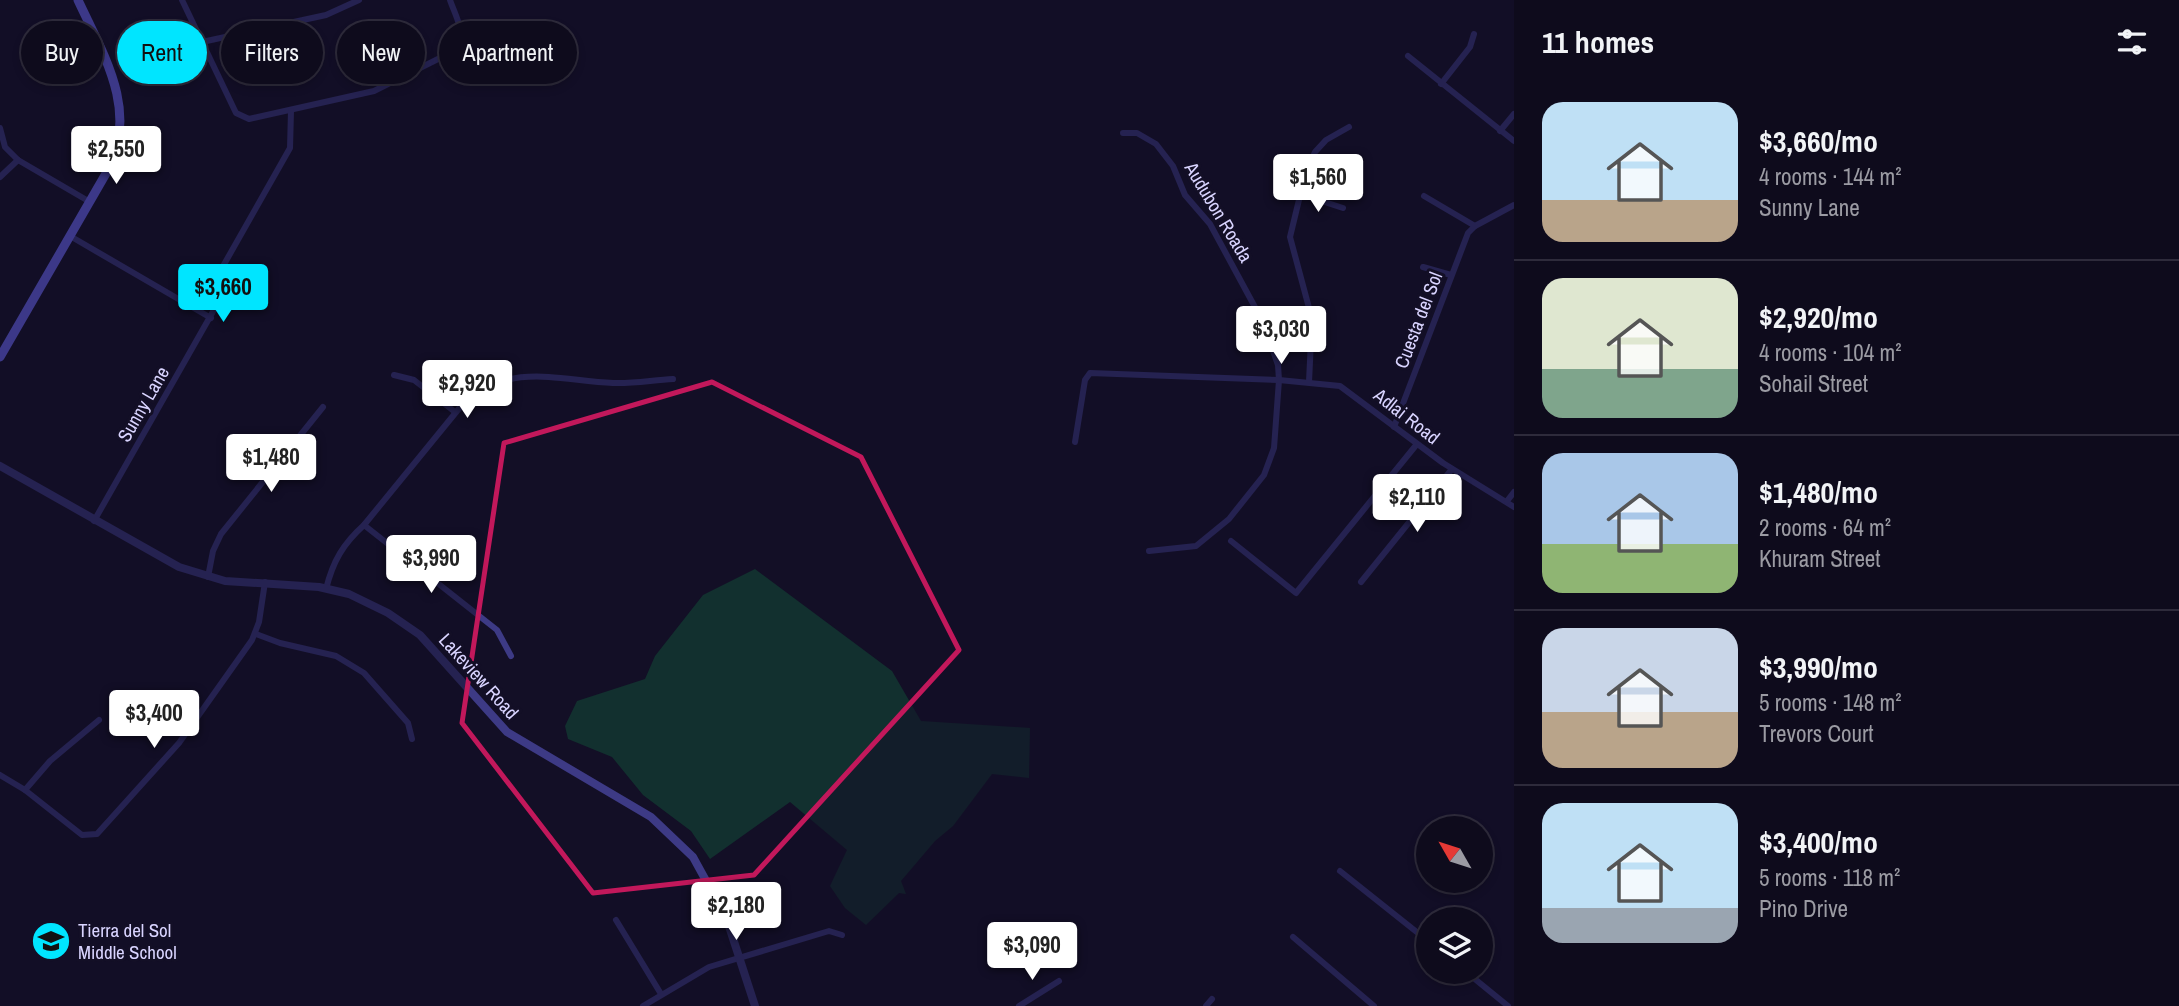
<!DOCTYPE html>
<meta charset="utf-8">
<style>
:root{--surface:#0e0b1c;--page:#1c1929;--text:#f1f3f6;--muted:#9b9ba3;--line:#2e2b3b;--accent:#00e5ff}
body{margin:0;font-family:"Archivo Narrow",sans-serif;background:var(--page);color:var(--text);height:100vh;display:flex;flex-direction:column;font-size:26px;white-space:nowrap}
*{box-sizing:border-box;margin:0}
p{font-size:23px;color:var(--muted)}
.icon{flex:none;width:38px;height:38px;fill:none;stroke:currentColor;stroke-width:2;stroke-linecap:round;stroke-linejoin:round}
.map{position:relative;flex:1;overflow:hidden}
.panel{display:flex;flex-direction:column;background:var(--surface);width:665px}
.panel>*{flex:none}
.banner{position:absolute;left:21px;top:21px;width:665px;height:63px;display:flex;gap:14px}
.needle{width:46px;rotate:309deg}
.fabs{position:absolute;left:1416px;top:816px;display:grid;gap:14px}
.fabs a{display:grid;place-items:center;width:77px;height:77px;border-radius:50%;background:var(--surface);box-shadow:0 4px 10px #0003,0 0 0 2px var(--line);font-size:35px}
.price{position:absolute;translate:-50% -60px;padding:0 16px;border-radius:7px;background:#fff;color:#222;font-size:23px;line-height:46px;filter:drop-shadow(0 2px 4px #0008)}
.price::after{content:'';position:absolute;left:50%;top:42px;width:21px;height:16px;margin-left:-10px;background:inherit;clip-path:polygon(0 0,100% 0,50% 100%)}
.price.active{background:var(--accent);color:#111}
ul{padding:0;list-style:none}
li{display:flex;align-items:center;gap:21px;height:175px;padding:0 28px}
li+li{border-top:2px solid var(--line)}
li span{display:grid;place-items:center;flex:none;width:196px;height:140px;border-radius:21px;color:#555}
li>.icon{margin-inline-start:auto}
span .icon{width:84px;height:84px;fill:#fffc;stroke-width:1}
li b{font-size:30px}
h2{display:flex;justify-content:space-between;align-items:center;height:84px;padding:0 28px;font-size:30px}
.chip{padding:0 24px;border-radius:32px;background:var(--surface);box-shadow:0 4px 10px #0003,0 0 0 2px var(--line);font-size:24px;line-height:63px}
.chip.active{background:var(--accent);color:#111}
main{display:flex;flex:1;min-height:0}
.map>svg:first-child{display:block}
</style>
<main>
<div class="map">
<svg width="1514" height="1006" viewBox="0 0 1514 1006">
<rect width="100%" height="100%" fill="#130f26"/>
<path fill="#12302f" d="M755 569 892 671 921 721 1030 728 1029 778 992 774 953 826 935 841 901 881 906 894 899 893 866 925 845 908 830 886 847 850 790 802 710 859 691 831 643 795 612 757 568 739 565 726 577 701 645 679 655 656 703 595Z"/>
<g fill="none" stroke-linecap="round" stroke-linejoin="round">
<g stroke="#3d3a85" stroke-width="6">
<path d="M182 0 236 113 249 119 374 91 456 50C468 36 455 15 450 0"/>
<path d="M202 42 326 15 359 0"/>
<path d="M1408 56 1514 141"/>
<path d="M1441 84 1470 47 1474 34"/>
<path d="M0 128 5 147 18 160 90 202"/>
<path d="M1500 131 1514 114"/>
<path d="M1123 133H1137L1156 144 1173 166 1185 195 1210 224 1263 322 1278 365 1279 380 1274 448 1264 475 1229 519 1196 546 1149 551"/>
<path d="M0 177 18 160"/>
<path d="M1300 194 1343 208"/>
<path d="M1424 196 1475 226 1514 205"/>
<path d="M70 236 211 318"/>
<path d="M1423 267 1451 275"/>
<path d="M394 375 414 380 455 412"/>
<path d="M1309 382 1312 319 1290 237 1305 175 1315 152 1326 140 1349 127"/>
<path d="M1394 427 1468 233 1475 226"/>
<path d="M1075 442 1085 380 1090 373 1279 380 1340 386 1443 463 1514 507"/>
<path d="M1507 501 1514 492"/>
<path d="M94 521 219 301 222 268 290 148 291 111"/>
<path d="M364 525 497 630 511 656"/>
<path d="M1231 541 1296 593 1417 444"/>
<path d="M208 577 213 551 221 534 323 407"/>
<path d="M1361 582 1452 469"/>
<path d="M326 589C333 561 343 544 364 525L466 400C514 363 557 380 613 383 632 384 653 380 673 379"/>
<path d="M256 634 280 643 336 656 364 673 408 723 412 739"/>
<path d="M0 775 25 790 82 835 97 834 179 743 252 640 259 622 265 582"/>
<path d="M25 790 50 761 99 720"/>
<path d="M1340 871 1428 941"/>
<path d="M616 920 661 994"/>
<path d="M1293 937 1374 1006"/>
<path d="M1465 971 1508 1006"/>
<path d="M643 1006 709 967 829 931 842 935"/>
<path d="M1019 1006 1059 981"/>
<path d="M1206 1006 1212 999"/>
</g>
<path stroke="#3d3a85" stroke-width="8" d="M0 466 179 567 225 581 319 587 349 594 388 613 420 635 507 732 651 817 693 857 726 917 755 1006"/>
<path stroke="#6f6bff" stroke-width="9" d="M0 357 108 170C139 110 103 54 78 0"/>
</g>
<path d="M0 0H1514V1006H0ZM712 382 861 457 959 650 754 875 593 893 462 723 504 443Z" fill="#130f26" fill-opacity=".55" fill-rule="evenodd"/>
<path fill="none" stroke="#c2185b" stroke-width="5" stroke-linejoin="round" d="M712 382 861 457 959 650 754 875 593 893 462 723 504 443Z"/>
<defs>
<g id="school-disc" transform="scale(2.0125)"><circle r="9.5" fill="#00e5ff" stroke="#130f26"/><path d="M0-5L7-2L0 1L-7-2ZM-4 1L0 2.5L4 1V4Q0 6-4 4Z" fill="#111"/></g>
</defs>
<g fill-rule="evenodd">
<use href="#school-disc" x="51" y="941"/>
</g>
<g text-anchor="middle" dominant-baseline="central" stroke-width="6" stroke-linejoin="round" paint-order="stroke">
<g font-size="19" fill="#d9d4ff" stroke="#130f26">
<text transform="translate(1219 212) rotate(59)">Audubon Roada</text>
<text transform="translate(1418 320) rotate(-69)">Cuesta del Sol</text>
<text transform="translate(143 404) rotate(-60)">Sunny Lane</text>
<text transform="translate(1407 416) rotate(38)">Adlai Road</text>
<text transform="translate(479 676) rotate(48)">Lakeview Road</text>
</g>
<g font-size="19" fill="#d9d4ff" stroke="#130f26" text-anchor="start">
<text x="78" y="930">Tierra del Sol<tspan x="78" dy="22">Middle School</tspan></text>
</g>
</g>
</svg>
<div class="fabs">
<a><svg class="needle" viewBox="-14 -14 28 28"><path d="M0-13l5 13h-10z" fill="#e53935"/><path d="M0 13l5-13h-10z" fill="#9b9ba3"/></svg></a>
<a><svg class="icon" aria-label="layers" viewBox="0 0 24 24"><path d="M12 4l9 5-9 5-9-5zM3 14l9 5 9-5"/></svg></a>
</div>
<b class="price" style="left:116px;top:186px">$2,550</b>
<b class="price" style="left:1318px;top:214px">$1,560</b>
<b class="price active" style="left:223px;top:324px">$3,660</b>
<b class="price" style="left:1281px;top:366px">$3,030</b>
<b class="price" style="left:467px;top:420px">$2,920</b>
<b class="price" style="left:271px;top:494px">$1,480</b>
<b class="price" style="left:1417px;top:534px">$2,110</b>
<b class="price" style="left:431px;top:595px">$3,990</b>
<b class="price" style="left:154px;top:750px">$3,400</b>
<b class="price" style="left:736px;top:942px">$2,180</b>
<b class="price" style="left:1032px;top:982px">$3,090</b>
<div class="banner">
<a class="chip">Buy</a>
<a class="chip active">Rent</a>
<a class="chip">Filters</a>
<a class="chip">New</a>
<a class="chip">Apartment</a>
</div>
</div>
<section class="panel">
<h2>11 homes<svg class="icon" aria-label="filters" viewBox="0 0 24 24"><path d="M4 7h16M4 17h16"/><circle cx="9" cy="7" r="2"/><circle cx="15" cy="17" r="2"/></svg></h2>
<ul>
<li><span style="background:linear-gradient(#bfe0f5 70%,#b9a48a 0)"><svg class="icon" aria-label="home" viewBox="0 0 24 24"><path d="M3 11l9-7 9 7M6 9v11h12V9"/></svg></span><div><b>$3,660/mo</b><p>4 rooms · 144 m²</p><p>Sunny Lane</p></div></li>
<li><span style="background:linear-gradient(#dfe7d0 65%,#7fa58c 0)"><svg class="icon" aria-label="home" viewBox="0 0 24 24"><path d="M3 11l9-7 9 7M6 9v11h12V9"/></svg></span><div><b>$2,920/mo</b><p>4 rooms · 104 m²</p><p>Sohail Street</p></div></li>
<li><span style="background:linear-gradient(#a9c7e8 65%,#8fb573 0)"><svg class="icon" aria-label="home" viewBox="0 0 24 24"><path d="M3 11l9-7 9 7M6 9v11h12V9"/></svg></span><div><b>$1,480/mo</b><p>2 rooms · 64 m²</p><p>Khuram Street</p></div></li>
<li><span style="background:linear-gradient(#c9d6e8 60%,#b9a48a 0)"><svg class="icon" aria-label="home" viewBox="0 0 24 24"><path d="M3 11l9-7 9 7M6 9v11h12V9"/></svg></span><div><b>$3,990/mo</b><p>5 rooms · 148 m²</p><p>Trevors Court</p></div></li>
<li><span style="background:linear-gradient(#bfe0f5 75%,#9aa5b1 0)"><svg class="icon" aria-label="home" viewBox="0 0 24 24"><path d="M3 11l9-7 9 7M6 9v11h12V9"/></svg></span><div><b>$3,400/mo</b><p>5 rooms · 118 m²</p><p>Pino Drive</p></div></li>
</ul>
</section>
</main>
